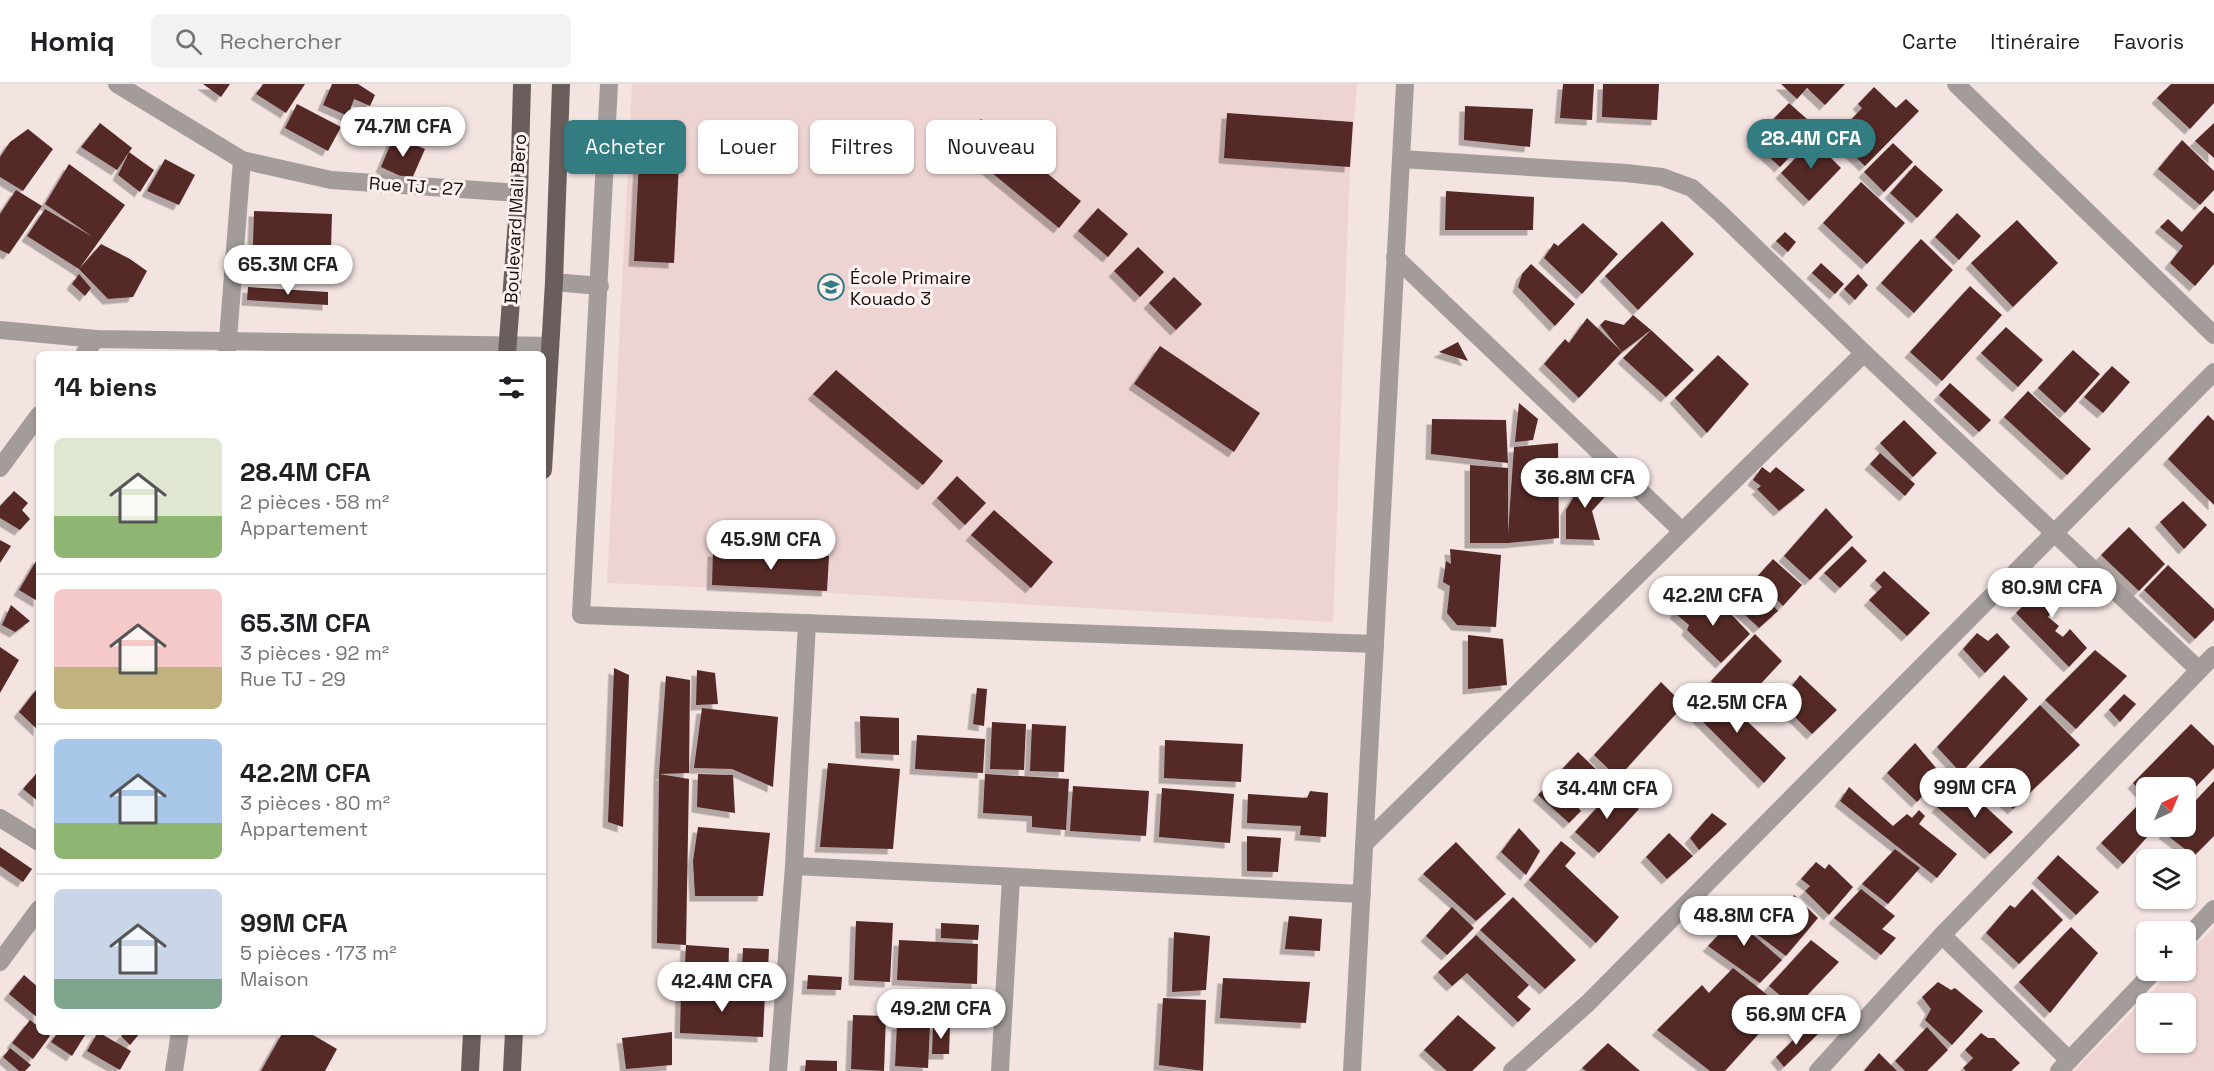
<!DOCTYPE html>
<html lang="fr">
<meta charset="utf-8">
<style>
:root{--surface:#fff;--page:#f2f2f2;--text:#202124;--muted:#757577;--line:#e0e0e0;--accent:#337c82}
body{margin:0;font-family:"Space Grotesk",sans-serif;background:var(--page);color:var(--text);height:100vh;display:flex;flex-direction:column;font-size:22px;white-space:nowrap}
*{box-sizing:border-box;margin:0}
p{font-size:20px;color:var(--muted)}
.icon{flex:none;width:33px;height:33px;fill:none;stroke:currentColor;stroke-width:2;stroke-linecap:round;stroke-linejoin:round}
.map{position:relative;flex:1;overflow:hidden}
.drawer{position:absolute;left:36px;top:267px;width:510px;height:684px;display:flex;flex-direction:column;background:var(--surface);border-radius:9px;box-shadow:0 2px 4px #0004}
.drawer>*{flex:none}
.top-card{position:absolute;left:564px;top:36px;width:570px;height:54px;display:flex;gap:12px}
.needle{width:39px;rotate:44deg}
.buttons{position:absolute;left:2136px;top:693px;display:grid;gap:12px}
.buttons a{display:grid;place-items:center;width:60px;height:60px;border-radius:9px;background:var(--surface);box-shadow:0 2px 4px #0004;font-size:30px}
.price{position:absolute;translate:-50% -51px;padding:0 14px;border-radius:21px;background:#fff;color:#222;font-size:20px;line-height:39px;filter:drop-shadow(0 2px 3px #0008)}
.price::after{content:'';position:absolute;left:50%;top:36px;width:18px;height:14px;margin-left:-9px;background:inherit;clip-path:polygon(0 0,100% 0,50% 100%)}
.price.active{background:var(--accent);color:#fff}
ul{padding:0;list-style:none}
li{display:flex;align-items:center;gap:18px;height:150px;padding:0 18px}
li+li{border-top:2px solid var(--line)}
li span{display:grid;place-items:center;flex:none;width:168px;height:120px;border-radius:9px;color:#555}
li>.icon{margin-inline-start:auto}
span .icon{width:72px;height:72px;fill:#fffc;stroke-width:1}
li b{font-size:26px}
h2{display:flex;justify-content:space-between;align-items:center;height:72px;padding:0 18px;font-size:26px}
.pill{padding:0 21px;border-radius:9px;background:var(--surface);box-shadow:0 2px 4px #0004;font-size:21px;line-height:54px}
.pill.active{background:var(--accent);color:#fff}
header{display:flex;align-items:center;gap:36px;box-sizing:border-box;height:84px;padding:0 30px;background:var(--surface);border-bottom:2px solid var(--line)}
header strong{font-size:28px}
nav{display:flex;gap:33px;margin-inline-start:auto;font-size:21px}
.search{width:420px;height:54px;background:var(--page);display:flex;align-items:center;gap:15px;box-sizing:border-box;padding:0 21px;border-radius:9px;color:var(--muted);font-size:22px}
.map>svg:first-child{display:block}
</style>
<header>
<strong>Homiq</strong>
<div class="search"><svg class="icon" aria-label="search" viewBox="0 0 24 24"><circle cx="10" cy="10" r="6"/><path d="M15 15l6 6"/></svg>Rechercher</div>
<nav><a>Carte</a><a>Itinéraire</a><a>Favoris</a></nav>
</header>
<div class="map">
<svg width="2214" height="987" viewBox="0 0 2214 987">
<defs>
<filter id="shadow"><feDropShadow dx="-5.5" dy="5.5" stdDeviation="0" flood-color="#0004"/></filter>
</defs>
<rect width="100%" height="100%" fill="#f3e3e1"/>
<g fill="#edd4d2" fill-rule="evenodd">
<path d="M632 0H1357L1350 83 1333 538 830 509 607 499Z"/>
<path d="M2214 843V987H2074L2172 887 2186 886V872ZM2146 920H2186V958H2146Z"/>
</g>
<g fill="#542927" filter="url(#shadow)">
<path d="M203 0H230L221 13Z"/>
<path d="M263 0H305L286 29 256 10Z"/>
<path d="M332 0H358L375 11 370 22 354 15 348 32 323 21Z"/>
<path d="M1563 0H1594L1592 36 1560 34Z"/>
<path d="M1603 0H1659L1657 36 1602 33Z"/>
<path d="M1781 0H1845L1825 21 1807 4 1797 15Z"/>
<path d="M2171 0H2214V19L2190 45 2157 14Z"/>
<path d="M1874 3 1896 24 1906 15 1919 27 1865 82 1835 53 1862 24 1858 20Z"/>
<path d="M1789 19 1817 44 1780 83 1752 57Z"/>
<path d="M297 20 341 43 328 67 285 44Z"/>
<path d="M1465 22 1533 25 1530 63 1464 56Z"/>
<path d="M1227 29 1353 38 1350 83 1224 74Z"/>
<path d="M981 35 1081 117 1059 144 959 62Z"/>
<path d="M100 39 132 64 117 86 81 63Z"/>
<path d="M2214 39V74L2195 57Z"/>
<path d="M28 45 53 65 23 107 0 93V73L10 58Z"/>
<path d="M394 52 425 65 411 97 381 83Z"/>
<path d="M1813 56 1841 84 1809 117 1781 89Z"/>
<path d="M2182 56 2214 87V106L2200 121 2158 85Z"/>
<path d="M640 57 680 59 674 179 634 177Z"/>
<path d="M1893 59 1913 78 1884 108 1864 88Z"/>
<path d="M129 68 154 86 140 108 118 91Z"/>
<path d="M165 75 195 91 179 121 147 107Z"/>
<path d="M69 80 125 121 79 185 101 160 130 175 147 187 133 213 108 215 79 185 27 152 45 125 93 153 45 120Z"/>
<path d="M1915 81 1943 106 1917 134 1890 109Z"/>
<path d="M1861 98 1905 139 1867 180 1823 139Z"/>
<path d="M16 106 42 122 9 170 0 166V130Z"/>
<path d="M1446 107 1534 113 1533 146H1445Z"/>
<path d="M2205 122 2214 130V180L2195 202 2170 179 2183 162 2160 143 2168 135 2182 148Z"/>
<path d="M1098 124 1128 150 1108 173 1078 147Z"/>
<path d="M254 127 332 130 331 164 253 161Z"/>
<path d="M1957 129 1981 152 1959 176 1935 153Z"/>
<path d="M2017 136 2058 179 2013 223 1971 179Z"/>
<path d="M1662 137 1694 170 1638 226 1605 192Z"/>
<path d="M1583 139 1618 170 1582 210 1544 174 1554 159 1558 162Z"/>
<path d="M1785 148 1796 158 1788 168 1776 157Z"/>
<path d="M1921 155 1953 186 1914 229 1881 199Z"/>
<path d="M1138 163 1164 188 1140 213 1114 187Z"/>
<path d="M268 164 301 166 300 177 267 174Z"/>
<path d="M1821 179 1844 200 1835 210 1812 189Z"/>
<path d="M1531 180 1575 220 1555 242 1518 203 1522 190Z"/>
<path d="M79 190 91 204 85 212 72 200Z"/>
<path d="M1858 190 1868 201 1855 216 1844 205Z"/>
<path d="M1174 193 1202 220 1176 246 1149 219Z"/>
<path d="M1970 202 2002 231 1942 297 1910 268Z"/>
<path d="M248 203 328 208V221L247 216Z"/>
<path d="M1633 231 1651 246 1622 268 1579 314 1544 280 1565 255 1569 259 1587 234 1622 268 1600 241 1605 236 1624 241Z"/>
<path d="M2006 243 2043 276 2018 303 1981 269Z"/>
<path d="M1651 246 1694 286 1666 313 1623 274Z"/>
<path d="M1458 258 1468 277 1439 268Z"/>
<path d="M1160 262 1260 329 1234 368 1134 300Z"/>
<path d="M2073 266 2100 290 2065 329 2038 304Z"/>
<path d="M1718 271 1749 300 1707 349 1675 314Z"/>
<path d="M2112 282 2130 298 2103 329 2084 313Z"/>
<path d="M836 286 943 377 923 401 813 310Z"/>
<path d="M1950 299 1991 336 1979 348 1939 311Z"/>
<path d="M2028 307 2091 365 2067 391 2004 333Z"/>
<path d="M1519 319 1538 335 1533 356 1515 358Z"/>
<path d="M2208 331 2214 337V421L2168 375Z"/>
<path d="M1432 335 1506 336 1508 379 1431 370Z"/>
<path d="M1904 336 1937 369 1913 393 1880 359Z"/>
<path d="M1558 359 1559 454 1508 459H1470V381L1508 384V450L1514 363Z"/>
<path d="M1880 369 1915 400 1905 412 1870 380Z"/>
<path d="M1762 383 1770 389 1776 383 1805 406 1779 427 1757 405 1761 402 1753 396Z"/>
<path d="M1589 387 1611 406 1592 427 1600 456 1566 455V426Z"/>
<path d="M957 392 986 419 965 441 937 414Z"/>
<path d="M14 407 28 419 22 426 30 435 20 446 0 434V422Z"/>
<path d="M2183 417 2207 441 2184 465 2160 438Z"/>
<path d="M1826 424 1853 453 1810 496 1784 472Z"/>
<path d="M994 426 1053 478 1031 504 971 451Z"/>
<path d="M2129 443 2165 480 2139 507 2101 471Z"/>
<path d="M0 456 11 462 0 479Z"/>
<path d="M1852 462 1867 477 1840 504 1824 489Z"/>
<path d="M1450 465 1501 471 1496 543 1457 541 1447 529 1450 502 1443 498 1446 477 1451 480Z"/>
<path d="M713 467 829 472 827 507 712 501Z"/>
<path d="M39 472V518L19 506Z"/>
<path d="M1773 475 1802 501 1783 522 1756 494Z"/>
<path d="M2168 481 2214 525V536L2195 555 2144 506Z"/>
<path d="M2058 486 2074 500 2048 533 2059 542 2055 547 2063 553 2070 545 2087 564 2069 583 2016 529Z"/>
<path d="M1884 487 1930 529 1907 552 1869 516 1882 503 1875 496Z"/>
<path d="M1747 494 1778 527 1759 544 1727 514Z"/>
<path d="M1690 510 1707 524 1716 514 1750 550 1721 579 1687 546 1689 541 1675 529Z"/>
<path d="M11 521 30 537 15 548 2 541Z"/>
<path d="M1977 549 1988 557 1997 549 2010 563 1985 589 1963 565Z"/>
<path d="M1755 550 1782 577 1738 624 1711 597Z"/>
<path d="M1468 551 1503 555 1507 601 1468 605Z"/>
<path d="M0 563 19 576 0 609Z"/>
<path d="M2095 566 2127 592 2076 645 2045 616Z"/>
<path d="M614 584 629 591 623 743 608 738Z"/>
<path d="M697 586 715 589 718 620 696 621Z"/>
<path d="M1800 591 1837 626 1812 650 1780 618Z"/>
<path d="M2004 591 2028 615 1961 689 1937 663Z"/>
<path d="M666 592 690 596 689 689 659 690 689 695 686 861 657 859 659 690Z"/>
<path d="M1661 598 1684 621 1618 694 1594 671Z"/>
<path d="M1709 601 1786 674 1764 699 1688 623Z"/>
<path d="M39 602V647L19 628Z"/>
<path d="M977 604 987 605 984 642 973 640Z"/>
<path d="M2124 610 2136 620 2120 638 2109 626Z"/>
<path d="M2040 621 2080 661 2013 725 1975 688Z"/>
<path d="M702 624 778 633 773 703 732 685 694 684Z"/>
<path d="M860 632 899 634V671L861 669Z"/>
<path d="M992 638 1026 640 1024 686 990 685Z"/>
<path d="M1032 640 1066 642 1064 688 1030 687Z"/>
<path d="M2191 640 2214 662V684L2186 713V704H2146V713L2133 699Z"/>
<path d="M917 651 985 655 983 689 915 685Z"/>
<path d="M1165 656 1243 660 1241 698 1164 694Z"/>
<path d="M1915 659 1942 691 1917 718 1887 689Z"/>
<path d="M1578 668 1603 692 1576 721 1581 727 1569 739 1538 711Z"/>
<path d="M828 679 900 685 893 765 820 763Z"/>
<path d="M36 690 39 692V718L23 705Z"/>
<path d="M698 690 733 691 735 729 697 723Z"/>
<path d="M985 690 1069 695 1066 746 1032 743V732L983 729Z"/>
<path d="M2214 697V752L2194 772 2164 749 2170 742H2186V727Z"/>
<path d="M1960 699 2013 748 1990 770 1937 723Z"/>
<path d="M1617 701 1639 725 1599 769 1575 748Z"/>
<path d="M1073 702 1149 707 1146 752 1070 747Z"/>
<path d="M1849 703 1893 742 1907 730 1912 734 1919 726 1925 732 1919 740 1957 770 1937 794 1840 717Z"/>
<path d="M1162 704 1234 710 1230 759 1159 753Z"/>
<path d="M1310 707 1328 709 1326 753 1300 751 1301 742 1247 739 1248 710 1307 714Z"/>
<path d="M2142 717 2146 721V742H2157L2123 780 2101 759Z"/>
<path d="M1712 729 1727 740 1699 766 1690 754Z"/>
<path d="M698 743 770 749 763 812H695L693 777Z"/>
<path d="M1519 744 1540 767 1526 791 1501 768Z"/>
<path d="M1669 749 1693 772 1667 795 1646 773Z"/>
<path d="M1247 752 1281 754 1278 788 1247 787Z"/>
<path d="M1561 757 1576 769 1565 782 1619 833 1596 859 1529 796Z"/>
<path d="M1456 758 1506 810 1476 837 1423 790Z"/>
<path d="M0 763 32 785 23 798 0 782Z"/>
<path d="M1895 765 1920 784 1888 820 1862 800Z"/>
<path d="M2058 771 2099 808 2076 831 2037 794Z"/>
<path d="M1816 778 1825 785 1829 780 1853 803 1829 831 1805 807 1810 802 1801 795Z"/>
<path d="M1861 805 1895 832 1882 845 1896 854 1881 871 1834 834Z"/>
<path d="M2032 805 2063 836 2019 880 1986 849 2010 821 2015 824Z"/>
<path d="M1794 811 1818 834 1786 872 1758 851Z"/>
<path d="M1513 813 1576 876 1545 905 1480 846Z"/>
<path d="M1739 819 1751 829 1742 841 1782 876 1760 899 1708 862 1724 845 1719 841Z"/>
<path d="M1452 823 1474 844 1447 871 1426 852Z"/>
<path d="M1289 832 1322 835 1320 867 1285 865Z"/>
<path d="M856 837 893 839 890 898 854 896Z"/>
<path d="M941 839 979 841 978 856 941 854Z"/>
<path d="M2071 843 2098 869 2050 929 2019 898Z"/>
<path d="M1174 848 1210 852 1206 906 1172 908Z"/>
<path d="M1476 851 1529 901 1517 913 1531 925 1518 938 1467 889 1452 902 1438 888Z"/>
<path d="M899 856 978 860 977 900 897 896Z"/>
<path d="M1811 856 1839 878 1795 924 1769 902Z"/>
<path d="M686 861 729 864 728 900 684 898Z"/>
<path d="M743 864 769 865 767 906 741 905Z"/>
<path d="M1733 884 1783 923 1725 987H1710L1657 946 1702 901 1709 909Z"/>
<path d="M24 891 39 904V935L9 910Z"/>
<path d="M808 891 842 893 841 906 807 905Z"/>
<path d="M1223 894 1310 898 1306 939 1220 934Z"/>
<path d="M1938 898 1951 906 1955 904 1983 927 1952 961 1925 936 1931 925 1922 913Z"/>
<path d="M681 905 765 909 763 953 680 949Z"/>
<path d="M1163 914 1206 916 1203 987 1159 981Z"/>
<path d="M853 931 886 932 884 987 851 985Z"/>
<path d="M1458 931 1496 964 1472 987H1447L1424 966Z"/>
<path d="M30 936 39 943V948H45L50 952 33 975 12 959Z"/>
<path d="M897 940 930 941 928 984 895 982Z"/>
<path d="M933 941H950L949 970H932Z"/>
<path d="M1806 943 1818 950 1784 983 1776 973Z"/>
<path d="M1927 943 1948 966 1927 987H1905L1895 977Z"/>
<path d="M58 948H87L72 972 51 958Z"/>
<path d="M98 948 131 967 120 986 87 967Z"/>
<path d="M125 948H141L130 961 121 952Z"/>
<path d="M283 948H308L337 965 325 987H261Z"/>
<path d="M672 948V981L626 985 622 954Z"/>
<path d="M1981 949 1988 954H1994L2020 979 2011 987H1966L1963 984 1973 974 1965 966Z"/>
<path d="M1608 959 1640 987H1586L1582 984Z"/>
<path d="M10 964 31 981 25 987H19L3 973Z"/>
<path d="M1879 969 1897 987H1864Z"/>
<path d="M806 976 837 977V987H805Z"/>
</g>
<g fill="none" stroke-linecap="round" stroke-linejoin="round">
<g stroke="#a39c9b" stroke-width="18">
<path d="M117 0 242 76 331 96 519 109"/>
<path d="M609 0 581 531 1375 560"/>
<path d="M1956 0 2214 251"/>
<path d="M1401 75 1626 89 1662 93 1692 104 1721 130 1864 269 2199 586"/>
<path d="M1395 173 1682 447"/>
<path d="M554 198 600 202"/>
<path d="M0 246 96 255 549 262"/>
<path d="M227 268 242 76"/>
<path d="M84 270 96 255"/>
<path d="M0 384 39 331"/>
<path d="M0 734 39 758"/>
<path d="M1364 760 1864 269"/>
<path d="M794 782 1362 810"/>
<path d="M1942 851 2069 976"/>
<path d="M2186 855 2214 825"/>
<path d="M0 878 39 825"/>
<path d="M174 987 180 948"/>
<path d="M778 987 794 782 807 539"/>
<path d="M1000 987 1011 794"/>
<path d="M1352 987 1405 0"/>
<path d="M1512 987 1588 919 2214 288"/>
<path d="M1818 987 1942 851 2214 571"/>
<path d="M2059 987 2155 886"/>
</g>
<g stroke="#6a5e5d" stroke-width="18">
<path d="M507 270 519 109 522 0"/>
<path d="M543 386 554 198 561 0"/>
<path d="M470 987 472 948"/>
<path d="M512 987 514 948"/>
</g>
</g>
<defs>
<g id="school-ring" transform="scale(1.35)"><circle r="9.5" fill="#fef1f0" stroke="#337c82" stroke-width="1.5"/><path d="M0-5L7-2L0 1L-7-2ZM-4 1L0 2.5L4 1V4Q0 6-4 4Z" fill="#337c82"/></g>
</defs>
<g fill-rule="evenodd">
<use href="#school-ring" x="831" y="203"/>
</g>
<g text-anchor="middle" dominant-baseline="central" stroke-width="6" stroke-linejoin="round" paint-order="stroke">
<g font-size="18" fill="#120d0d" stroke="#fef1f0">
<text transform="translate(416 102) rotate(4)">Rue TJ - 27</text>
<text transform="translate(515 135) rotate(-87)">Boulevard Mali Bero</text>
</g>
<g font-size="18" fill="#120d0d" stroke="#fef1f0" text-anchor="start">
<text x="850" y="193">École Primaire<tspan x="850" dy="21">Kouado 3</tspan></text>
</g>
</g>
</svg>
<div class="buttons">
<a><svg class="needle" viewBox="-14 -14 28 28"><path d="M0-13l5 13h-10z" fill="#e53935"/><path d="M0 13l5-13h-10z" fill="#757577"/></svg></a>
<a><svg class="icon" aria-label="layers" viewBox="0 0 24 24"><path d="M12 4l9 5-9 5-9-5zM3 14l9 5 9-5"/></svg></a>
<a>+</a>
<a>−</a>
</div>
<b class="price" style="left:403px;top:74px">74.7M CFA</b>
<b class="price active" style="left:1811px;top:86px">28.4M CFA</b>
<b class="price" style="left:288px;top:212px">65.3M CFA</b>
<b class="price" style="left:1585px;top:425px">36.8M CFA</b>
<b class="price" style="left:771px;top:487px">45.9M CFA</b>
<b class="price" style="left:2052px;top:535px">80.9M CFA</b>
<b class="price" style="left:1713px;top:543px">42.2M CFA</b>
<b class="price" style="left:1737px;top:650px">42.5M CFA</b>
<b class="price" style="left:1975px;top:735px">99M CFA</b>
<b class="price" style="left:1607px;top:736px">34.4M CFA</b>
<b class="price" style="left:1744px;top:863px">48.8M CFA</b>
<b class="price" style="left:722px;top:929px">42.4M CFA</b>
<b class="price" style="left:941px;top:956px">49.2M CFA</b>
<b class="price" style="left:1796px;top:962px">56.9M CFA</b>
<div class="top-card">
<a class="pill active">Acheter</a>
<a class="pill">Louer</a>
<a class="pill">Filtres</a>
<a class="pill">Nouveau</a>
</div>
<section class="drawer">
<h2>14 biens<svg class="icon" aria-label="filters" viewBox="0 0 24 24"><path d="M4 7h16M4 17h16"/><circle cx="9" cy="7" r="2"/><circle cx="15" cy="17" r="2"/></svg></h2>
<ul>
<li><span style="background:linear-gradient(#dfe7d0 65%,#8fb573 0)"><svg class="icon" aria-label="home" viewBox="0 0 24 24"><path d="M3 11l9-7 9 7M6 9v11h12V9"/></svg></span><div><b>28.4M CFA</b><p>2 pièces · 58 m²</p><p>Appartement</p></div></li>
<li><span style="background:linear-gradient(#f6c9c9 65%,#c2b280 0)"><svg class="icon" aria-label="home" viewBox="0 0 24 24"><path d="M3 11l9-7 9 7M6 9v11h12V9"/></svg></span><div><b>65.3M CFA</b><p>3 pièces · 92 m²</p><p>Rue TJ - 29</p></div></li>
<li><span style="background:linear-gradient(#a9c7e8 70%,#8fb573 0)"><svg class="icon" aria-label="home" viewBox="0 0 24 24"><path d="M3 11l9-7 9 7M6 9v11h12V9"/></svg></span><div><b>42.2M CFA</b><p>3 pièces · 80 m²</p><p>Appartement</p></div></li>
<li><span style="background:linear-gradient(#c9d6e8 75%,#7fa58c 0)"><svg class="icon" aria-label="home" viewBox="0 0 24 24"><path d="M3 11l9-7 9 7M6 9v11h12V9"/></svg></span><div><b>99M CFA</b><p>5 pièces · 173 m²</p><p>Maison</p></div></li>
</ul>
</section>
</div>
